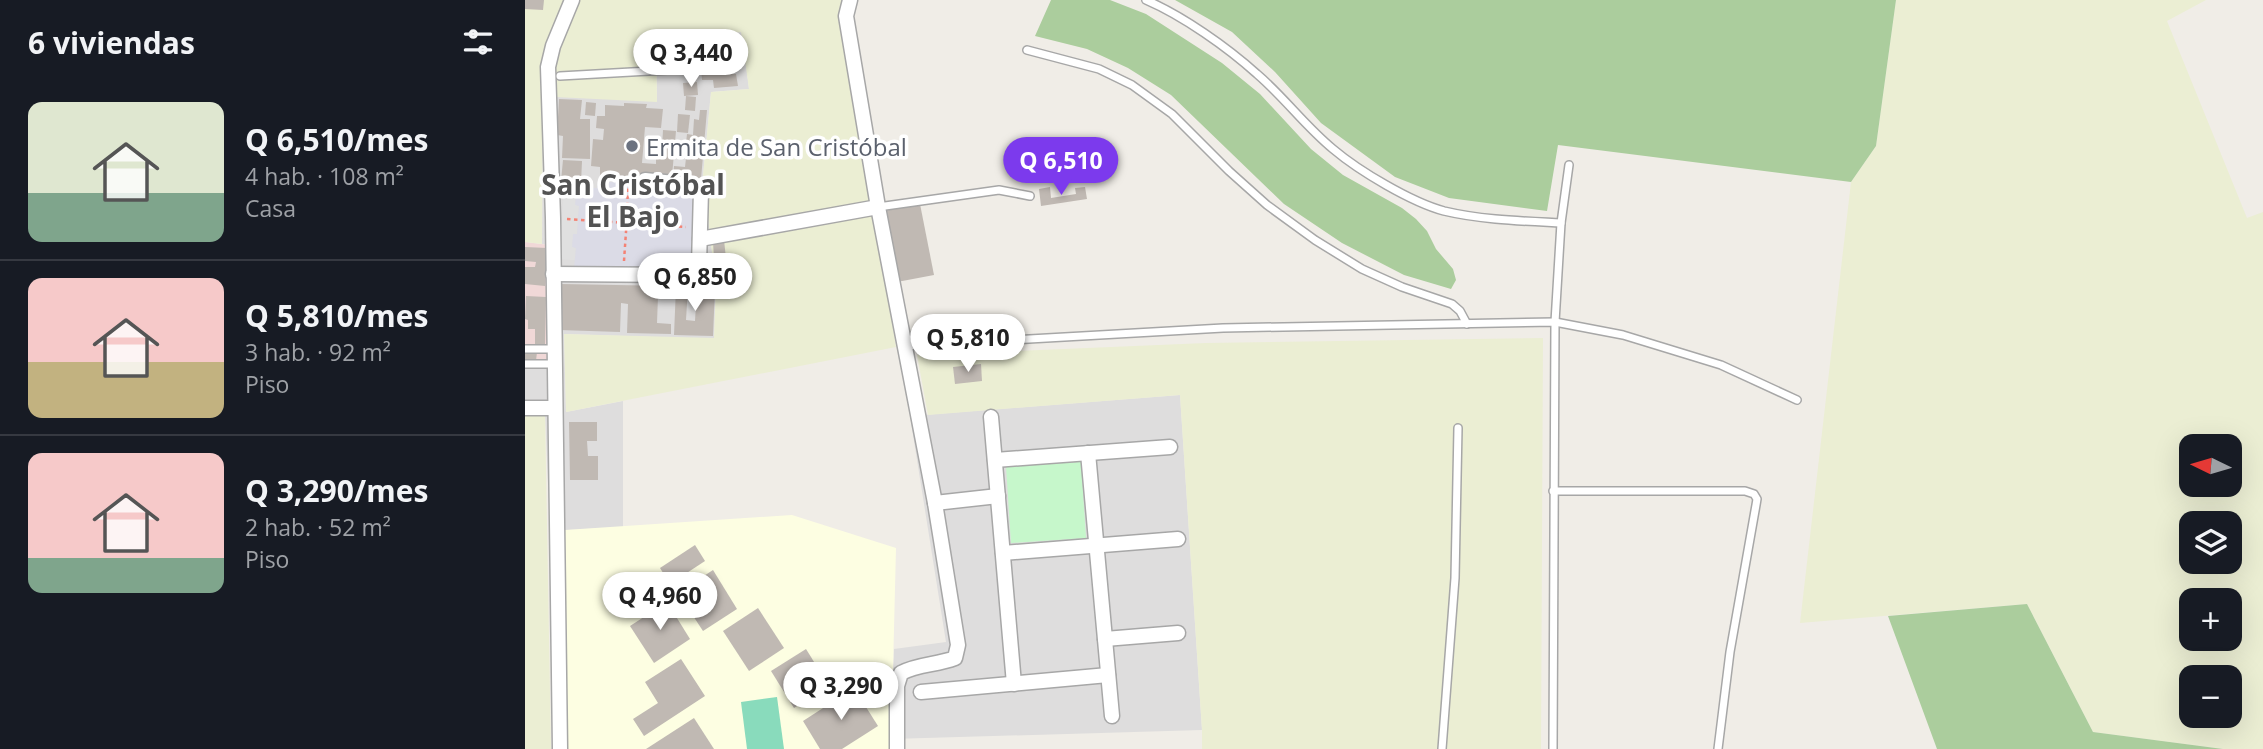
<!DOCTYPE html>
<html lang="es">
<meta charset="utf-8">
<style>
:root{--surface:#171b24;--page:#20242c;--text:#f1f3f6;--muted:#9ea1a6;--line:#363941;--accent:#7c3aed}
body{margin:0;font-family:"Open Sans",sans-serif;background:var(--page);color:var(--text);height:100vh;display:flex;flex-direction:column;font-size:26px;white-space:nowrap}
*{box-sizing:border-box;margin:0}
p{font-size:23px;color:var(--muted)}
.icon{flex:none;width:38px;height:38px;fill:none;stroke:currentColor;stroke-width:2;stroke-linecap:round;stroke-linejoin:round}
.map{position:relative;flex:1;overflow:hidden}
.sheet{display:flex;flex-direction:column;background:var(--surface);width:525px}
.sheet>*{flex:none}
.needle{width:46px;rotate:275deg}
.controls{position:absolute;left:1654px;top:434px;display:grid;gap:14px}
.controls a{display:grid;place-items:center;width:63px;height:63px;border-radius:14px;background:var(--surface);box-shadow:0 7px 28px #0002;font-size:35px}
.price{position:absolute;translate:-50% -60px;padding:0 16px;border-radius:24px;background:#fff;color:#222;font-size:23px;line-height:46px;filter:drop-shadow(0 2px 4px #0008)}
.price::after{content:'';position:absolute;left:50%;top:42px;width:21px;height:16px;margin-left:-10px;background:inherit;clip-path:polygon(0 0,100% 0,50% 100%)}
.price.on{background:var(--accent);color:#fff}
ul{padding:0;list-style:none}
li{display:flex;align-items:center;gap:21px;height:175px;padding:0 28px}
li+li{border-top:2px solid var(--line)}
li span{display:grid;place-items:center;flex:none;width:196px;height:140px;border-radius:14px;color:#555}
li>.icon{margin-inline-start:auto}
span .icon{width:84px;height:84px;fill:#fffc;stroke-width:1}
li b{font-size:30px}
h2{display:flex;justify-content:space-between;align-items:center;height:84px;padding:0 28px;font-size:30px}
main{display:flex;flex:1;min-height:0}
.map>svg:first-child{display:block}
</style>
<main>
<section class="sheet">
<h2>6 viviendas<svg class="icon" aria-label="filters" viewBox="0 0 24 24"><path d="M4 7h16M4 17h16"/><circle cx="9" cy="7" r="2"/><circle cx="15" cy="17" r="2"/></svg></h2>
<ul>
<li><span style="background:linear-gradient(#dfe7d0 65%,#7fa58c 0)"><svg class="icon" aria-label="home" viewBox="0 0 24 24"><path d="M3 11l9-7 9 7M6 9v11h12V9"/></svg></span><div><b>Q 6,510/mes</b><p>4 hab. · 108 m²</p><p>Casa</p></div></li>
<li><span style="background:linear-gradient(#f6c9c9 60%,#c2b280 0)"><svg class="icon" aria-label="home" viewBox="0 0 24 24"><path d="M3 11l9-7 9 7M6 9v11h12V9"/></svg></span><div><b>Q 5,810/mes</b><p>3 hab. · 92 m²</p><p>Piso</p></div></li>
<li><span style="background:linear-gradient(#f6c9c9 75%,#7fa58c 0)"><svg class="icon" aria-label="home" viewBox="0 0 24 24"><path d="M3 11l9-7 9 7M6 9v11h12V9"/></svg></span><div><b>Q 3,290/mes</b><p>2 hab. · 52 m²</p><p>Piso</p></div></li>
</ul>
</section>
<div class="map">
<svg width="1738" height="749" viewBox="0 0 1738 749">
<rect width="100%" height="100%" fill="#f0ede7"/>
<g fill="#dedddd">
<path d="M39 0H51L132 101 131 41 217 32 224 89 186 92 178 176 191 286 189 339 39 334 41 412 98 401V527L25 531 20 413 0 412V367L24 245 17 244 18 59 24 35Z"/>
<path d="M655 395 677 730 366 739 369 649 421 642 385 416Z"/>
</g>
<path fill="#f0d8d7" d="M0 242 24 245 22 367H0Z"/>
<path fill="#fdfee2" d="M267 515 371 548 366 749H33L25 531Z"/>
<g fill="#ebeed3" fill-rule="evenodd">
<path d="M0 0H39L24 35 18 59 17 244 0 242Z"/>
<path d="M51 0H317L371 347 41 412 39 334 189 338 191 286 178 176 186 92 224 89 216 32 131 41 132 102 30 97 29 65 31 54Z"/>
<path d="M1371 0H1681L1642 21 1722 218 1738 212V749H1698L1568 732 1502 604 1275 623 1326 182 1351 146ZM1666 446H1704V485H1666ZM1666 523H1704V562H1666ZM1666 600H1704V639H1666ZM1666 677H1704V716H1666Z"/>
<path d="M1018 338 1016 749H677V730L655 395 403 415 392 355 681 343Z"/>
<path d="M0 412 20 413 26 749H0Z"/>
</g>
<g fill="#abcd9d">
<path d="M526 0H585L621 14 697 63 735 94 786 149 818 175 877 208 891 219 902 231 911 249 928 269 931 280 926 289 879 275 817 243 759 204 646 95 603 68 562 49 510 36Z"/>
<path d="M650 0H1371L1351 146 1326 182 1033 145 1022 211 924 198 870 177 796 123 750 72 707 32Z"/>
<path d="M1502 604 1568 732 1698 749H1412L1363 616Z"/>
</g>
<path fill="#c6f7cb" d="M556 462 561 538 486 543 481 466Z"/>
<path fill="#89dbbc" d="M252 697 259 749H222L216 702Z"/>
<path fill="#e0e0e0" d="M39 186 52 187 50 205 54 206 52 235 47 247 51 248 50 260 34 259Z"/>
<path fill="#dbdbe6" d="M73 181 163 188 170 193 167 258 165 263 160 267 152 269 49 268 51 248 47 247 48 234H52L54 206 50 205 52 187 72 188Z"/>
<g fill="#c0b9b3">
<path d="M0 0H19L18 10 0 9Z"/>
<path d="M193 42 194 52 177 53 176 44Z"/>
<path d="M203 68V74H211L213 86 189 88 188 80H177L176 70Z"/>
<path d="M172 82 173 95 159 96 158 83Z"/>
<path d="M161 96 171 97 170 111 160 110Z"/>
<path d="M34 99 57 100 55 119H65V159L37 158 38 136 32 135Z"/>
<path d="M61 102 71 103 70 116 60 115Z"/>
<path d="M99 103 122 104 121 108 138 109 136 128 120 127 117 163 131 164V158H135L136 153H140V148L137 147 138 130 151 131 147 176 116 174V178L75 175V167L66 166 68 139 78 140 79 129 71 128 72 116H80V105L99 106Z"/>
<path d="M175 110H182L176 179 148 176 149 166 160 167 161 158 169 159 167 143H161L162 134 168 135 169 119 174 120Z"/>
<path d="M153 114 165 115 163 133 152 132Z"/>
<path d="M38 160 57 161 56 183 36 181Z"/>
<path d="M525 187 526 198 551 194 550 188 560 187 562 199 516 206 514 189Z"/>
<path d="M395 204 409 275 372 282 359 211Z"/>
<path d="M199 240 201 258 189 259 188 241Z"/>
<path d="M0 247 22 248 20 286 0 284V267H10L11 262 0 261Z"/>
<path d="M36 284 146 286V296H133L132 323 146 324V334L102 333 103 304 96 303 95 332 34 330Z"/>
<path d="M151 287H163L161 320 170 321 172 287 190 288 188 336 149 335Z"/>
<path d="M1 296 21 297 20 344H10V329H3V320L0 319Z"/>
<path d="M0 352H12L11 361H0Z"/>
<path d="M456 364 457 381 430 384 428 367Z"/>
<path d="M44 422H72V441H62L63 456H73V480H45Z"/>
<path d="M170 545 180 561 145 584 135 568Z"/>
<path d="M188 570 212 609 178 631 153 593Z"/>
<path d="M142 602 165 639 129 663 105 626Z"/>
<path d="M233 608 259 648 224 671 198 631Z"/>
<path d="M281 649 304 686 269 708 246 671Z"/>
<path d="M156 659 180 696 119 736 108 719 133 703 120 682Z"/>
<path d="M329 688 353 726 317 749H295L278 721Z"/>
<path d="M169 718 189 749H121Z"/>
</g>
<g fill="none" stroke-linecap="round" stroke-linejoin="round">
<g stroke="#a7a7a7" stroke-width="10">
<g id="service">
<path d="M621 0C658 16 702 47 732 74 759 97 780 126 808 149 834 171 886 202 919 211 957 220 997 221 1036 223"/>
<path d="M502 50 574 69 607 85 647 114 704 171 742 205 790 240 837 269 877 287 927 304 935 311 942 324"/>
<path d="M35 76 160 69"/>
<path d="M353 207 474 190 505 196"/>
<path d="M380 346 698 328 1030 322 1098 335 1196 365 1272 400"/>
<path d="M0 349H29"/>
<path d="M0 364H29"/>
<path d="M1028 491H1220L1229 494 1232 499 1231 505 1205 652 1193 749"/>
<path d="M917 749 930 578 933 428"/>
<path d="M1028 749 1030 322 1036 223 1044 165"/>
</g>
</g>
<g stroke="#a7a7a7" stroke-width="17">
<g id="minor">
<path d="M325 0 321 16 353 207 410 503 433 645 430 658C412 665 393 664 376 673L372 686V749"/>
<path d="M175 239 353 207"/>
<path d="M28 274 159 275 167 273 174 265 176 190 169 185 120 180"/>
<path d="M0 408H30"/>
<path d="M466 417 489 684"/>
<path d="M563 453 587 716"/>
<path d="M470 460 645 447"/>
<path d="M410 503 473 496"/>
<path d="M478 553 653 539"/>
<path d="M580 639 653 633"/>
<path d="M396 692 583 675"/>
<path d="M35 749 28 218 23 67 28 46 47 0"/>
</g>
</g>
<g stroke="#f48274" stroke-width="2.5" stroke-dasharray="3.5 3.5" stroke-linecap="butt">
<path d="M97 206 107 207V218L96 217Z"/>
<path d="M102 206 104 178"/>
<path d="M42 219 161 227"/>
<path d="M99 261 102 217"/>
</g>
<use href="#service" stroke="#fff" stroke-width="7"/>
<use href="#minor" stroke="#fff" stroke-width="14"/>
</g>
<circle fill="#6b7280" stroke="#fff" stroke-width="2.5" cx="107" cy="146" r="7"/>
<g text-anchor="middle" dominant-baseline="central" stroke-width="7" stroke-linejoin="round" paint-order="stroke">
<g font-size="24" fill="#5b616d" stroke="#fff" text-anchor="start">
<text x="121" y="146">Ermita de San Cristóbal</text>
</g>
<g font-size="28" font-weight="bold" fill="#535353" stroke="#fff">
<text x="108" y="184">San Cristóbal<tspan x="108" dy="32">El Bajo</tspan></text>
</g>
</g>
</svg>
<div class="controls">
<a><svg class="needle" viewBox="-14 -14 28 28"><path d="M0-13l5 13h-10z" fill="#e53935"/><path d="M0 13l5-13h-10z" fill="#9ea1a6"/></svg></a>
<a><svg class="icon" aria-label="layers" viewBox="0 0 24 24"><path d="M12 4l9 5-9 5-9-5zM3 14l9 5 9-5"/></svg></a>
<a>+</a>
<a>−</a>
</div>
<b class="price" style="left:166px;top:89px">Q 3,440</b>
<b class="price on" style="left:536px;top:197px">Q 6,510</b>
<b class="price" style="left:170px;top:313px">Q 6,850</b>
<b class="price" style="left:443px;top:374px">Q 5,810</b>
<b class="price" style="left:135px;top:632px">Q 4,960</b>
<b class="price" style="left:316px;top:722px">Q 3,290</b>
</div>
</main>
